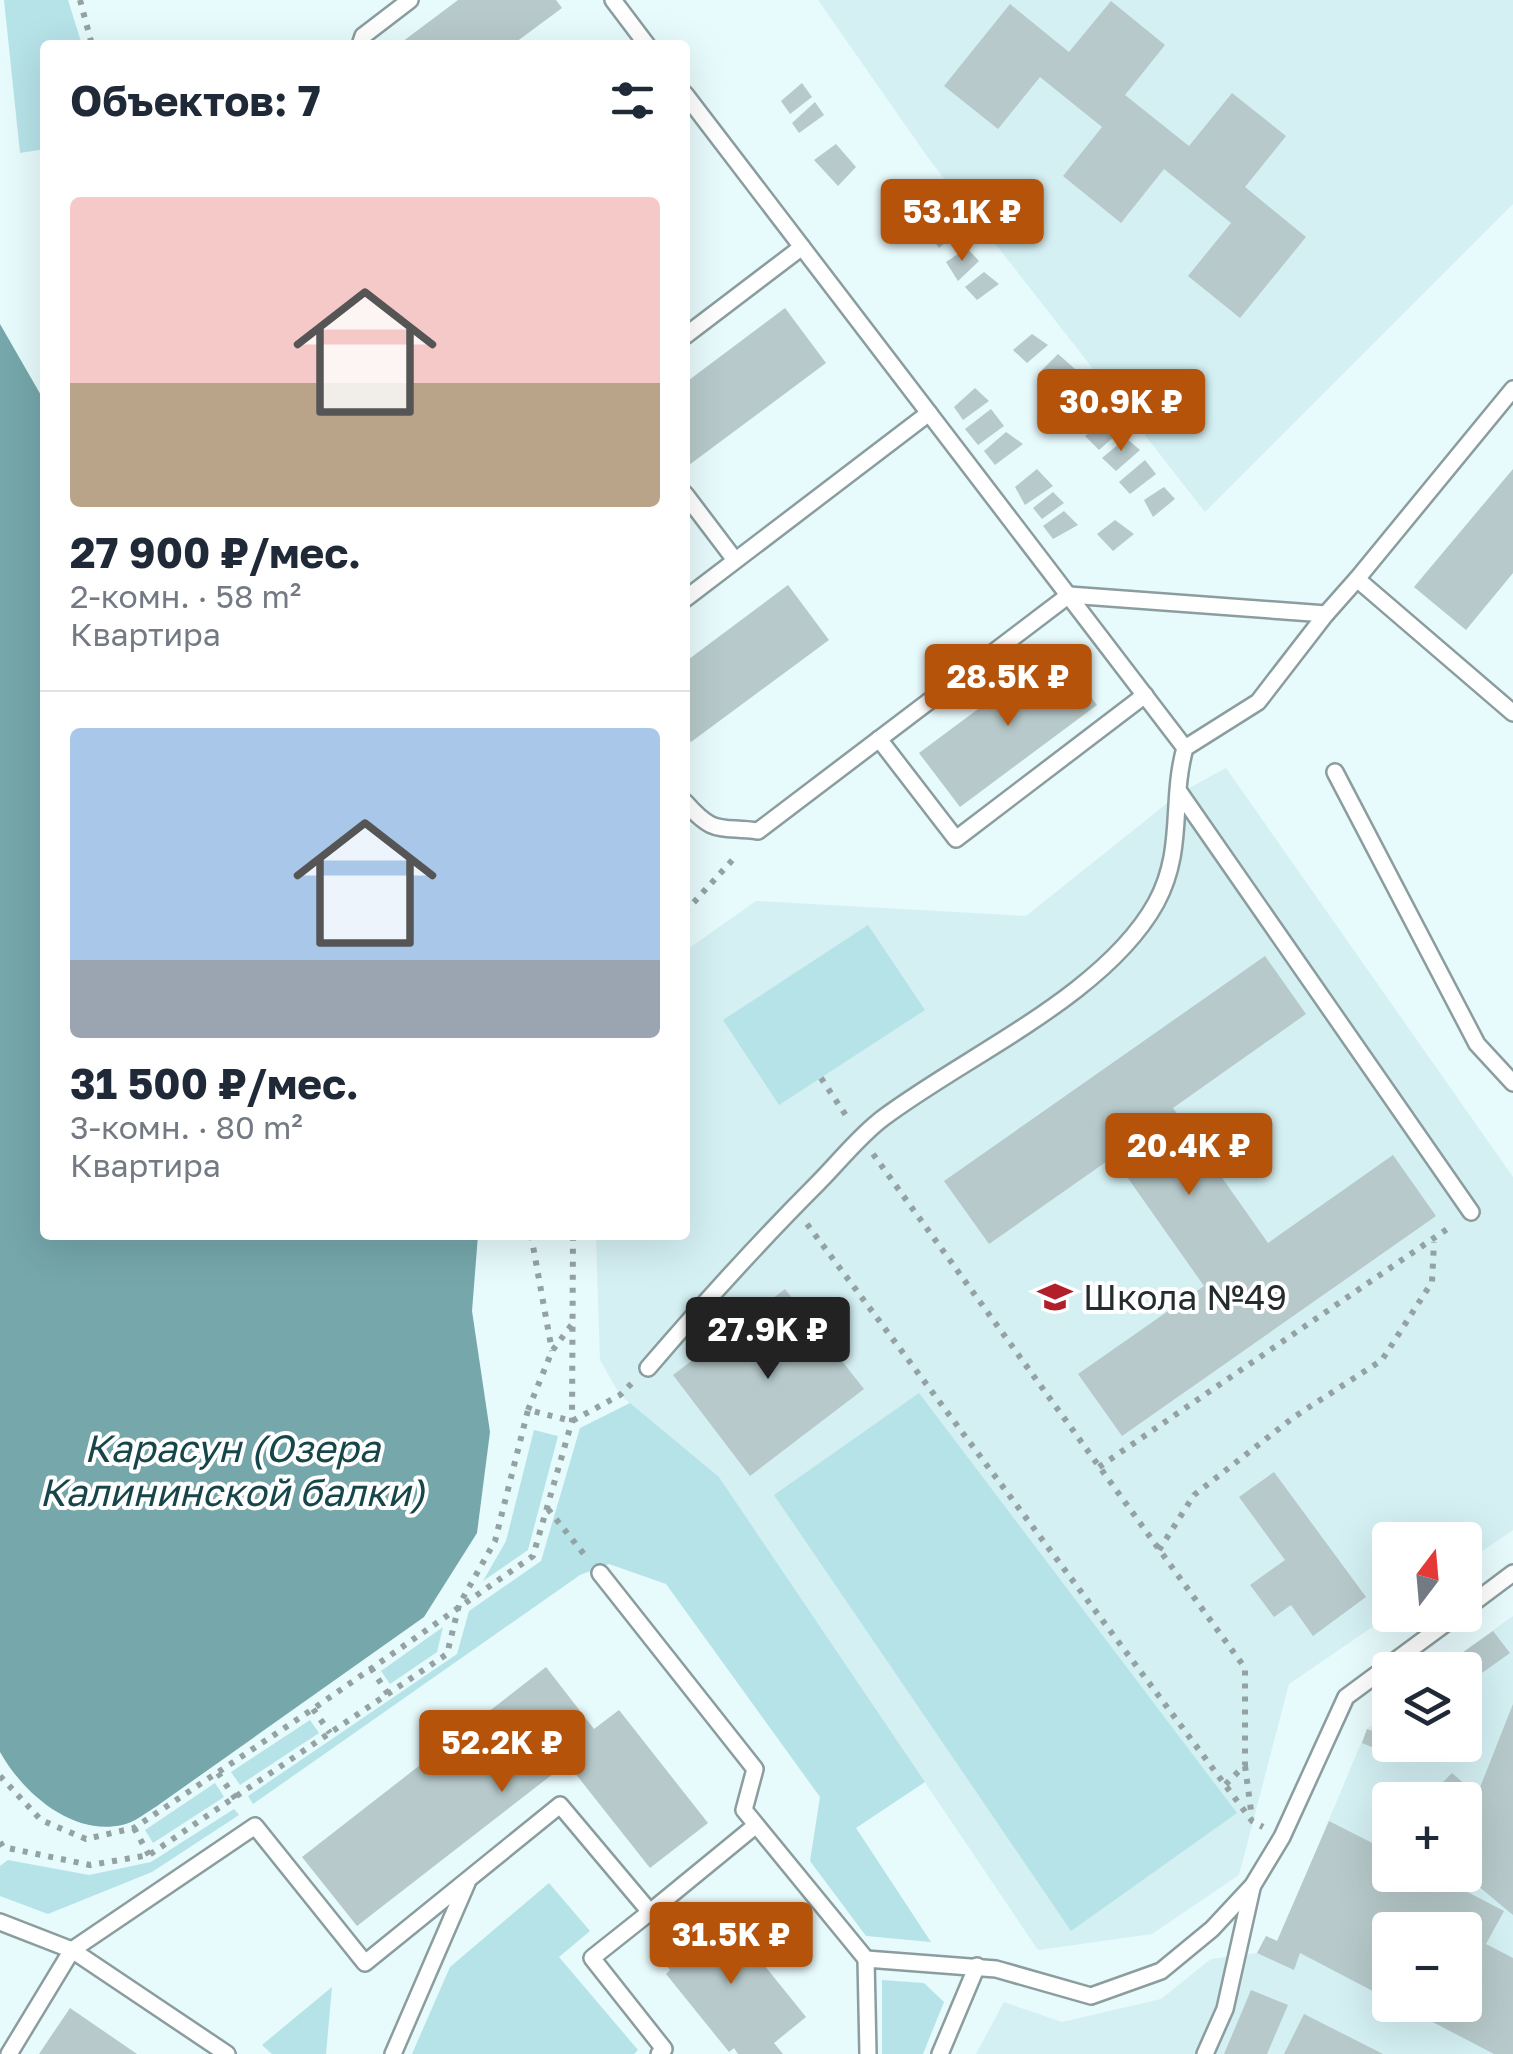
<!DOCTYPE html>
<html lang="ru">
<meta charset="utf-8">
<style>
:root{--surface:#fff;--page:#f6f6f7;--text:#1f2937;--muted:#747a83;--line:#e0e1e3;--accent:#b45309}
body{margin:0;font-family:"Golos Text",sans-serif;background:var(--page);color:var(--text);height:100vh;display:flex;flex-direction:column;font-size:38px;white-space:nowrap}
*{box-sizing:border-box;margin:0}
p{font-size:32px;color:var(--muted)}
.icon{flex:none;width:55px;height:55px;fill:none;stroke:currentColor;stroke-width:2;stroke-linecap:round;stroke-linejoin:round}
.map{position:relative;flex:1;overflow:hidden}
.details{position:absolute;left:40px;top:40px;width:650px;height:1200px;display:flex;flex-direction:column;background:var(--surface);border-radius:10px;box-shadow:0 10px 40px #0002}
.details>*{flex:none}
.needle{width:65px;rotate:16deg}
.tools{position:absolute;left:1372px;top:1522px;display:grid;gap:20px}
.tools a{display:grid;place-items:center;width:110px;height:110px;border-radius:10px;background:var(--surface);box-shadow:0 10px 40px #0002;font-size:50px}
.price{position:absolute;translate:-50% -85px;padding:0 22px;border-radius:10px;background:var(--accent);color:#fff;font-size:32px;line-height:65px;filter:drop-shadow(0 2px 5px #0008)}
.price::after{content:'';position:absolute;left:50%;top:60px;width:30px;height:22px;margin-left:-15px;background:inherit;clip-path:polygon(0 0,100% 0,50% 100%)}
.price.active{background:#222;color:#fff}
ul{padding:0;list-style:none}
li{display:grid;align-content:center;gap:20px;height:530px;padding:0 30px}
li+li{border-top:2px solid var(--line)}
li span{display:grid;place-items:center;height:310px;border-radius:10px;color:#555}
li>.icon{margin-inline-start:auto}
span .icon{width:180px;height:180px;fill:#fffc;stroke-width:1}
li b{font-size:42px}
h2{display:flex;justify-content:space-between;align-items:center;height:120px;padding:0 30px;font-size:42px}
.map>svg:first-child{display:block}
</style>
<div class="map">
<svg width="1513" height="2054" viewBox="0 0 1513 2054">
<rect width="100%" height="100%" fill="#e7fafc"/>
<g fill="#d4f0f3" fill-rule="evenodd">
<path d="M818 0H1513V204L1205 512 929 159Z"/>
<path d="M1226 768 1513 1177V1530L1465 1563V1540H1390V1615L1289 1684 1239 1875 1152 1934 1038 1950 719 1477 620 1395 600 1360 596 1235H685V951L756 901 1026 916 1180 793Z"/>
<path d="M1513 1616V2054H976L1004 2002 1062 2022 1161 1999 1211 1959 1257 1953 1266 1936 1278 1941 1367 1729 1390 1709V1745H1465V1670H1438ZM1390 1800H1465V1875H1390ZM1390 1930H1465V2005H1390Z"/>
</g>
<g fill="#b6e3e8">
<path d="M4 0H68L82 45H45V149L20 153Z"/>
<path d="M868 925 925 1010 779 1105 723 1020Z"/>
<path d="M919 1393 1237 1813 1071 1931 774 1495Z"/>
<path d="M630 1403 719 1477 925 1782 856 1828 931 1942 866 1936 810 1861 820 1797 666 1584 609 1564 580 1575 253 1804 248 1796 457 1654 469 1611 541 1561 580 1428Z"/>
<path d="M534 1430 558 1436 528 1550 483 1581 506 1541Z"/>
<path d="M443 1627 437 1652 390 1684 381 1671Z"/>
<path d="M310 1720 319 1733 240 1785 231 1772Z"/>
<path d="M215 1783 224 1797 153 1843 145 1830Z"/>
<path d="M234 1809 239 1815 152 1872 48 1914 0 1896V1866L8 1860 89 1875 151 1862Z"/>
<path d="M549 1883 590 1931 559 1957 638 2050 634 2054H412L450 1967Z"/>
<path d="M882 1980 924 1983 944 2002 923 2054H882Z"/>
<path d="M332 1987 326 2054H272L262 2045Z"/>
</g>
<path fill="#75a7ab" d="M0 324 42 397 45 422V1235H478L472 1311 490 1432 477 1533 424 1617 157 1806C147 1812 134 1823 122 1825 72 1836 23 1793 0 1752Z"/>
<g fill="#b7c9ca">
<path d="M458 0H556L562 8 512 45H398Z"/>
<path d="M1111 1 1165 45 1125 95 1189 146 1232 93 1286 136 1245 187 1306 237 1240 318 1188 276 1231 223 1164 169 1121 223 1063 176 1102 127 1040 77 998 129 944 86 1010 4 1069 52Z"/>
<path d="M802 83 812 97 790 114 781 101Z"/>
<path d="M815 102 824 115 799 133 792 123Z"/>
<path d="M836 144 856 167 838 186 814 160Z"/>
<path d="M924 187 934 202 913 218 905 200Z"/>
<path d="M948 220 959 231 939 248 929 234Z"/>
<path d="M967 248 979 261 958 281 946 262Z"/>
<path d="M984 272 999 284 977 300 965 287Z"/>
<path d="M785 308 826 363 689 465 685 460V383Z"/>
<path d="M1032 334 1048 345 1027 363 1013 350Z"/>
<path d="M1058 354 1075 369 1051 389 1038 374Z"/>
<path d="M1079 375 1092 394 1064 412 1053 395Z"/>
<path d="M975 388 989 401 963 420 954 407Z"/>
<path d="M991 409 1004 426 978 445 965 429Z"/>
<path d="M1111 417 1124 428 1099 450 1085 436Z"/>
<path d="M1006 432 1023 444 995 465 984 451Z"/>
<path d="M1126 438 1140 450 1116 471 1102 458Z"/>
<path d="M1145 460 1156 474 1130 494 1119 482Z"/>
<path d="M1037 469 1053 486 1025 505 1015 487Z"/>
<path d="M1513 469V573L1466 630 1414 587Z"/>
<path d="M1164 487 1175 499 1153 517 1144 500Z"/>
<path d="M1053 492 1064 503 1042 519 1033 508Z"/>
<path d="M1064 511 1078 525 1053 539 1043 526Z"/>
<path d="M1115 520 1134 534 1113 551 1097 534Z"/>
<path d="M788 585 829 640 691 742 685 733V662Z"/>
<path d="M1056 651 1097 705 960 807 919 753Z"/>
<path d="M1265 956 1306 1014 1173 1108 1268 1243 1393 1155 1436 1216 1122 1436 1078 1374 1204 1286 1113 1157 989 1244 944 1181Z"/>
<path d="M785 1289 864 1389 750 1476 673 1375Z"/>
<path d="M1274 1472 1366 1597 1313 1636 1291 1605 1274 1617 1250 1585 1285 1560 1239 1497Z"/>
<path d="M1493 1631 1510 1653 1465 1685V1670H1438Z"/>
<path d="M546 1667 594 1729 619 1710 708 1823 650 1868 567 1763 357 1926 302 1857Z"/>
<path d="M1513 1704V1915L1465 1875V1800H1450L1437 1788 1452 1773 1477 1795Z"/>
<path d="M1367 1729 1390 1738 1384 1752 1362 1743Z"/>
<path d="M1329 1821 1390 1852V1875H1435L1504 1911 1486 1944 1513 1958V2054H1494L1400 2005H1465V1930H1390V2000L1300 1953 1294 1970 1257 1953 1266 1936 1277 1941Z"/>
<path d="M717 1907 806 2017 774 2043 783 2054H738L734 2048 729 2052 666 1974 670 1970 658 1955Z"/>
<path d="M1251 1990 1288 2005 1267 2054H1224Z"/>
<path d="M70 2008 137 2054H39Z"/>
<path d="M1304 2014 1383 2054H1284Z"/>
</g>
<g fill="none" stroke-linecap="round" stroke-linejoin="round">
<g stroke="#8b9d9e" stroke-width="20">
<g id="lane">
<path d="M613 0 647 45"/>
<path d="M360 45 363 36 410 0"/>
<path d="M685 94 1185 748"/>
<path d="M685 336 802 247"/>
<path d="M685 494 735 560"/>
<path d="M1357 579 1513 389"/>
<path d="M685 599 929 413"/>
<path d="M879 739 956 839 1145 695"/>
<path d="M1335 772 1477 1044 1513 1083"/>
<path d="M1180 793 1471 1212"/>
<path d="M685 802C714 835 718 826 758 831L1069 595 1326 614"/>
<path d="M648 1368C703 1304 759 1242 818 1183 839 1162 859 1136 883 1118 967 1055 1105 995 1156 903 1185 850 1170 801 1185 748L1258 702 1326 614 1357 579 1513 713"/>
<path d="M600 1573 755 1769 744 1810 866 1959"/>
<path d="M1465 1609 1513 1573"/>
<path d="M650 1912 592 1958 664 2049 659 2054"/>
<path d="M0 1922 72 1950 255 1826 365 1963 560 1805 650 1912 755 1826"/>
<path d="M9 2054 72 1950 227 2054"/>
<path d="M393 2054 467 1883"/>
<path d="M868 2054 866 1959 996 1969 1091 1996 1161 1971 1212 1929 1253 1885 1282 1837 1346 1697 1457 1615"/>
<path d="M940 2054 977 1966"/>
<path d="M1205 2054 1225 2009 1252 1888"/>
</g>
</g>
<g stroke="#94a2a3" stroke-width="6" stroke-dasharray="5 8" stroke-linecap="butt">
<path d="M80 0 92 45"/>
<path d="M685 912 737 855"/>
<path d="M821 1078 849 1120"/>
<path d="M873 1154 1245 1668V1765L1225 1785"/>
<path d="M807 1224 1252 1821 1263 1827"/>
<path d="M531 1235 552 1351"/>
<path d="M528 1410 552 1351 573 1323"/>
<path d="M1099 1467 1453 1225"/>
<path d="M548 1509 587 1558"/>
<path d="M1159 1550 1194 1495 1294 1417 1382 1360 1432 1282 1434 1242"/>
<path d="M371 1668 388 1694"/>
<path d="M313 1709 330 1733"/>
<path d="M1245 1766 1252 1818"/>
<path d="M218 1773 237 1801"/>
<path d="M0 1776 41 1820 86 1839 134 1828 313 1709 533 1556 572 1421 573 1235"/>
<path d="M134 1828 149 1855"/>
<path d="M0 1842 3 1847 90 1865 149 1855 447 1654 459 1605 495 1541 528 1410 572 1421 620 1395 633 1382"/>
</g>
<use href="#lane" stroke="#fff" stroke-width="15"/>
</g>
<defs>
<g id="school-bare" transform="scale(2.7)"><path d="M0-5L7-2L0 1L-7-2ZM-4 1L0 2.5L4 1V4Q0 6-4 4Z" fill="#b11f2b" stroke="#fff" stroke-width="2.5" paint-order="stroke"/></g>
</defs>
<g fill-rule="evenodd">
<use href="#school-bare" x="1055" y="1297"/>
</g>
<g text-anchor="middle" dominant-baseline="central" stroke-width="8" stroke-linejoin="round" paint-order="stroke">
<g font-size="35" fill="#252c2d" stroke="#fff" text-anchor="start">
<text x="1083" y="1297">Школа №49</text>
</g>
<g font-size="38" font-style="italic" fill="#17464a" stroke="#fff">
<text x="232" y="1447">Карасун (Озера<tspan x="232" dy="44">Калининской балки)</tspan></text>
</g>
</g>
</svg>
<div class="tools">
<a><svg class="needle" viewBox="-14 -14 28 28"><path d="M0-13l5 13h-10z" fill="#e53935"/><path d="M0 13l5-13h-10z" fill="#747a83"/></svg></a>
<a><svg class="icon" aria-label="layers" viewBox="0 0 24 24"><path d="M12 4l9 5-9 5-9-5zM3 14l9 5 9-5"/></svg></a>
<a>+</a>
<a>−</a>
</div>
<b class="price" style="left:962px;top:264px">53.1K ₽</b>
<b class="price" style="left:1121px;top:454px">30.9K ₽</b>
<b class="price" style="left:1008px;top:729px">28.5K ₽</b>
<b class="price" style="left:1189px;top:1198px">20.4K ₽</b>
<b class="price active" style="left:768px;top:1382px">27.9K ₽</b>
<b class="price" style="left:502px;top:1795px">52.2K ₽</b>
<b class="price" style="left:731px;top:1987px">31.5K ₽</b>
<section class="details">
<h2>Объектов: 7<svg class="icon" aria-label="filters" viewBox="0 0 24 24"><path d="M4 7h16M4 17h16"/><circle cx="9" cy="7" r="2"/><circle cx="15" cy="17" r="2"/></svg></h2>
<ul>
<li><span style="background:linear-gradient(#f6c9c9 60%,#b9a48a 0)"><svg class="icon" aria-label="home" viewBox="0 0 24 24"><path d="M3 11l9-7 9 7M6 9v11h12V9"/></svg></span><div><b>27 900 ₽/мес.</b><p>2-комн. · 58 m²</p><p>Квартира</p></div></li>
<li><span style="background:linear-gradient(#a9c7e8 75%,#9aa5b1 0)"><svg class="icon" aria-label="home" viewBox="0 0 24 24"><path d="M3 11l9-7 9 7M6 9v11h12V9"/></svg></span><div><b>31 500 ₽/мес.</b><p>3-комн. · 80 m²</p><p>Квартира</p></div></li>
</ul>
</section>
</div>
